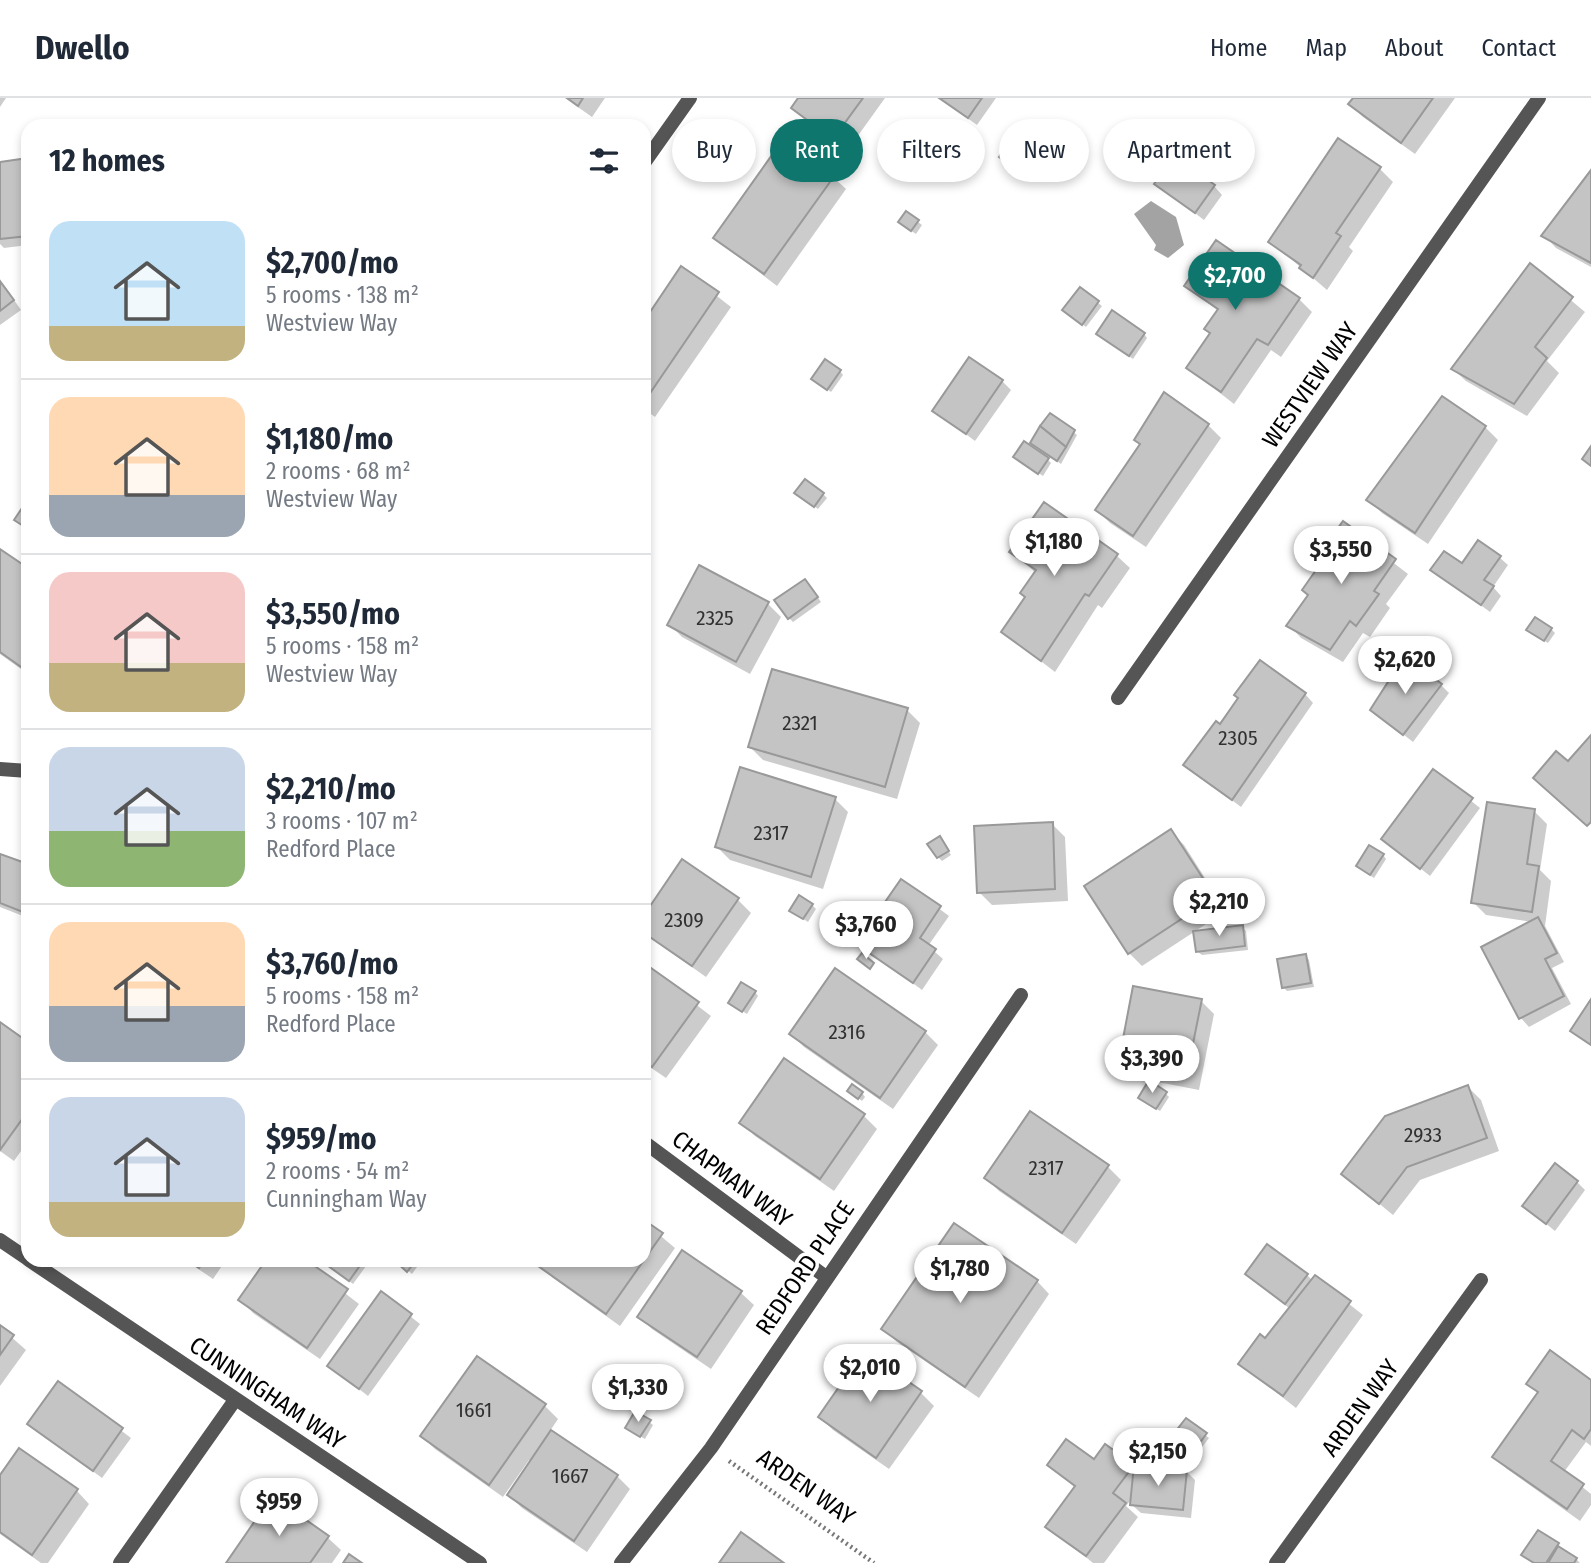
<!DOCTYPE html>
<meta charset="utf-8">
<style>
:root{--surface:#fff;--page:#f2f2f3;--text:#1f2937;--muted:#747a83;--line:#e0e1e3;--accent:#0f766e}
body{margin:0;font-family:"Fira Sans Condensed",sans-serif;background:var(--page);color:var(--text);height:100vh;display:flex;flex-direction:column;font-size:26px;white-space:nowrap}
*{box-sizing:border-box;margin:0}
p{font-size:23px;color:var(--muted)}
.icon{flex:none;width:38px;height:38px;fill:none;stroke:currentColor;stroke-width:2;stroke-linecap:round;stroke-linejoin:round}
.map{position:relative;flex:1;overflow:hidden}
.drawer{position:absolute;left:21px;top:21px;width:630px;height:1148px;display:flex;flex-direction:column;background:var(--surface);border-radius:21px;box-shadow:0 4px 10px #0003}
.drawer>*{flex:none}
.hud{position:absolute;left:672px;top:21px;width:665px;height:63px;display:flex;gap:14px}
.price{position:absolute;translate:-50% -60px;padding:0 16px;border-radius:24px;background:#fff;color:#222;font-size:23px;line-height:46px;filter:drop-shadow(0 2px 4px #0008)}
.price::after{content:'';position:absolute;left:50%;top:42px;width:21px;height:16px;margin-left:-10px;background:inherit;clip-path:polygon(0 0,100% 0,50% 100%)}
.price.on{background:var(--accent);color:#fff}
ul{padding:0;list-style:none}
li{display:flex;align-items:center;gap:21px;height:175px;padding:0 28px}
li+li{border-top:2px solid var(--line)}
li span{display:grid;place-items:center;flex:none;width:196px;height:140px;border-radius:21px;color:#555}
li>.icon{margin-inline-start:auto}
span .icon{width:84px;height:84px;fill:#fffc;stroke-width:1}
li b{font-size:30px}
h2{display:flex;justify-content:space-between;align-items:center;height:84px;padding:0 28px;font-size:30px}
.tag{padding:0 24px;border-radius:32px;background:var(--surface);box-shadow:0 4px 10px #0003;font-size:24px;line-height:63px}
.tag.on{background:var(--accent);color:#fff}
header{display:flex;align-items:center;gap:42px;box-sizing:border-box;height:98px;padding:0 35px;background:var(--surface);border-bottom:2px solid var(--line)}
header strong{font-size:33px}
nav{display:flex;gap:38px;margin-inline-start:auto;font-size:24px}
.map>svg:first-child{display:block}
</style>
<header>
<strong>Dwello</strong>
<nav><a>Home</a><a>Map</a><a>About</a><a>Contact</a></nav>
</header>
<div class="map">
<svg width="1591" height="1465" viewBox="0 0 1591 1465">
<rect width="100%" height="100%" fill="#fff"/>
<path fill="#a3a3a3" d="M1151 103 1176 119 1184 147 1168 160 1154 152 1156 147 1134 116Z"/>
<g fill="#0003">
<path d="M0 0H6L0 9Z"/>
<path d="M565 0H605L592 19Z"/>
<path d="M800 0H885L847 53 793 10Z"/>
<path d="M939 0H996L977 27Z"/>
<path d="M1355 0H1455L1415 56 1363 19 1350 6Z"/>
<path d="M1047 35 1051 39V50L1042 51 1038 47Z"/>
<path d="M1338 43 1380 71 1393 84 1349 149 1353 153 1327 192 1270 143Z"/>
<path d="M1017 60 1021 63 1016 70 1005 62Z"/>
<path d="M28 62V147L4 150 0 146V65Z"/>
<path d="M1591 75V169L1556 150 1544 137Z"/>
<path d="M833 79 846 91 777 188 715 140Z"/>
<path d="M1157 86 1214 88 1222 97 1204 122Z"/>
<path d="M906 115 922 127 916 136 904 128Z"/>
<path d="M1530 168 1585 214 1547 263 1559 275 1527 318 1466 283 1453 271Z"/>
<path d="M682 171 731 209 655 319 644 311V226Z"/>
<path d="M0 182 21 212 0 227Z"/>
<path d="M1187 188 1299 201 1312 214 1281 259 1271 252 1234 306 1188 270 1211 236 1218 213Z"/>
<path d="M1080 191 1102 208 1086 229 1068 215Z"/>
<path d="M1144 236 1147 240 1133 261 1102 239Z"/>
<path d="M840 273 843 277 831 294 817 284Z"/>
<path d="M1002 283 1011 292 975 343 935 313Z"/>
<path d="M1208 327 1221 340 1146 449 1110 425 1097 412Z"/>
<path d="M1485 329 1498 342 1428 446 1382 415 1369 402Z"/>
<path d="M1073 334 1077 337 1061 366 1036 348Z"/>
<path d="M1019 362H1048L1051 365 1043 378Z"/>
<path d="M823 396 827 400 818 411 800 398Z"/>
<path d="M1045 407 1117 458 1130 470 1102 510 1098 507 1055 574 1003 534 1027 499 1036 475 1012 454Z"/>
<path d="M1343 426 1408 476 1386 506 1390 510 1370 539 1363 535 1343 564 1301 540 1289 527 1309 498 1318 472Z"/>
<path d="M0 453 28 472V576L0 556Z"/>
<path d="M1499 459 1508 467 1493 489 1501 498 1490 514 1433 472Z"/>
<path d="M809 487 821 504 793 524 789 520Z"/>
<path d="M768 506 781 519 750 576 682 539 669 526Z"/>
<path d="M1551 531 1555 535 1548 545 1532 535Z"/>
<path d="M1441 587 1449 595 1413 644 1372 612Z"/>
<path d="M1305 596 1313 605 1241 709 1186 667 1239 600Z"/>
<path d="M907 612 920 625 897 701 763 662 750 649Z"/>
<path d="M1434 673 1480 710 1430 778 1383 741Z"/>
<path d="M835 701 848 714 823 791 730 762 717 749Z"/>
<path d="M1534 713 1547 726 1540 772 1551 783 1545 828 1564 864 1552 870 1571 906 1529 929 1521 920 1483 850 1532 824 1486 817 1473 804Z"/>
<path d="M1052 726 1065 739 1068 803 992 807 979 794Z"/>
<path d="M1171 734 1184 747 1226 813 1142 868 1129 855Z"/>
<path d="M943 744 951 757 942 763 938 759Z"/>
<path d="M1383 757 1386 761 1374 780 1362 772Z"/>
<path d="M0 758 28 768V820L0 809Z"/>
<path d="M902 783 949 818 928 848 943 861 922 892 859 845Z"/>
<path d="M738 802 751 815 706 879 644 835V820Z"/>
<path d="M812 807 816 811 808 824 795 816Z"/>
<path d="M1242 829 1246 833 1248 852 1202 857 1198 854Z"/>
<path d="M1306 858 1309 862 1314 889 1287 893 1283 889Z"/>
<path d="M644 867 711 918 666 980 644 965Z"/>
<path d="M755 894 758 898 747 916 734 908Z"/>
<path d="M1201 903 1214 916 1199 992 1132 979 1119 966Z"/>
<path d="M0 926 28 946V1043L14 1063 0 1053Z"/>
<path d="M925 934 938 947 893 1011 804 949 791 936Z"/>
<path d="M784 963 864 1018 877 1031 834 1093 755 1038 742 1025Z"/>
<path d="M1468 989 1481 1002 1499 1053 1420 1082 1393 1117 1343 1076Z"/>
<path d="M862 995 865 999 862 1003 853 996Z"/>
<path d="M1166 996 1169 999 1160 1013 1144 1003Z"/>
<path d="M1031 1015 1108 1069 1121 1082 1076 1146 999 1093 986 1080Z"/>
<path d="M1577 1084 1585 1092 1555 1133 1524 1108Z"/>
<path d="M644 1124 675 1150 620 1228 553 1180 540 1168 544 1162H644Z"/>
<path d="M683 1155 741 1195 754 1207 711 1271 652 1231 639 1218Z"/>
<path d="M185 1162H226L213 1181Z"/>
<path d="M268 1162H302L359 1206 320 1261 253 1215 241 1202Z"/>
<path d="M328 1162H367L369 1164 353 1186 330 1168Z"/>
<path d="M396 1162H422L412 1176Z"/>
<path d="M1247 1176 1307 1177 1313 1183 1316 1180 1363 1217 1296 1310 1240 1266 1290 1211Z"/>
<path d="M1037 1183 1049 1196 979 1300 897 1244 884 1231Z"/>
<path d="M381 1195 420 1226 368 1298 329 1268Z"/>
<path d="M0 1229 26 1252 0 1288Z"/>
<path d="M864 1255 921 1295 934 1308 889 1371 833 1332 820 1319Z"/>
<path d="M478 1260 545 1308 558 1321 550 1333 617 1378 630 1391 587 1454 522 1410 509 1397 532 1364 529 1362 503 1399 435 1351 422 1338Z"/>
<path d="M1591 1284V1348L1586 1344 1564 1374 1591 1396V1407L1580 1423 1507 1371 1494 1359 1539 1296 1529 1286Z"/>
<path d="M58 1285 131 1340 102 1380 29 1326Z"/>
<path d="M649 1324 653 1327 645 1341 631 1333Z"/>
<path d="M1205 1337 1209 1340 1200 1352 1181 1338Z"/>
<path d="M1105 1348 1134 1369 1187 1374 1195 1382 1191 1420 1141 1415 1132 1407 1133 1399 1126 1408 1138 1419 1104 1465H1093L1048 1428 1076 1390 1049 1367 1094 1363Z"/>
<path d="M0 1380 77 1393 89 1406 48 1465H41L0 1436Z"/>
<path d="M1539 1434 1576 1461 1580 1465H1534Z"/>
<path d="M328 1440 341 1452 332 1465H228Z"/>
</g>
<g fill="#c4c4c4" stroke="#999" stroke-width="2">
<path d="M567 0H583L578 8Z"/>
<path d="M798 0H863L833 41 791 10Z"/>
<path d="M939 0H982L968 20Z"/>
<path d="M1353 0H1433L1401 45 1348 6Z"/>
<path d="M1036 33H1048V47L1036 48Z"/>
<path d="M784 40 835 77 764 176 713 140Z"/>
<path d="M1338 40 1381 69 1336 135 1341 138 1313 180 1299 170 1301 167 1268 144Z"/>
<path d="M1006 49 1019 58 1012 68 999 59Z"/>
<path d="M1174 58 1215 87 1195 115 1154 86Z"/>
<path d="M28 60V138L0 141V64Z"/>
<path d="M1591 72V165L1541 138Z"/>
<path d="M906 113 919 122 911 133 898 124Z"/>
<path d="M1216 142 1300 200 1268 247 1257 241 1221 294 1186 270 1210 235 1204 231 1218 211 1184 188Z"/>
<path d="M1530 165 1573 199 1535 249 1547 260 1514 306 1451 271Z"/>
<path d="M681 168 719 194 644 304V223Z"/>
<path d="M0 183 14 202 0 213Z"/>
<path d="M1080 189 1099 203 1082 227 1062 212Z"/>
<path d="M1112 212 1145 235 1129 258 1096 236Z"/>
<path d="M969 259 1003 282 966 336 932 313Z"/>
<path d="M825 261 841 272 827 292 811 281Z"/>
<path d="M1164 294 1209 326 1133 438 1095 412 1140 346 1134 342Z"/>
<path d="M1442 298 1486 328 1415 435 1366 402Z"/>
<path d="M1050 315 1075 332 1066 349 1040 328Z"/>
<path d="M1040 328 1066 349 1057 363 1030 345Z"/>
<path d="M1024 343 1049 360 1038 376 1013 359Z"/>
<path d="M1591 348V368L1582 361Z"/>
<path d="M805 381 824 395 814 409 794 395Z"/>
<path d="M28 401V431L14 422Z"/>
<path d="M1044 404 1118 456 1089 498 1085 496 1041 563 1001 534 1025 499 1020 495 1036 472 1009 454Z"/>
<path d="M1343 423 1396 461 1374 493 1379 496 1356 528 1350 523 1330 552 1286 528 1308 497 1302 492 1316 472 1311 468Z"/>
<path d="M1478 442 1501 458 1484 482 1494 488 1481 507 1430 472 1444 453 1462 465Z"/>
<path d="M0 451 28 470V565L24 571 0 554Z"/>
<path d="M699 467 769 504 736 564 667 527Z"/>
<path d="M805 481 818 499 788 521 774 502Z"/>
<path d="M1535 519 1552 530 1544 543 1526 532Z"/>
<path d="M1404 559 1442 586 1403 637 1370 612Z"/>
<path d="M1260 562 1306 595 1232 702 1183 667 1216 623 1220 626 1238 600 1234 597Z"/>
<path d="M772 571 908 610 885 689 748 649Z"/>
<path d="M1591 637V724L1587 728 1533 680 1556 653 1568 663Z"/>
<path d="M740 669 836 699 811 779 715 749Z"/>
<path d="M1433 671 1473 700 1420 771 1381 741Z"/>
<path d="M1487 704 1535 711 1527 766 1539 768 1532 814 1471 805Z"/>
<path d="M1053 724 1055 791 977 795 974 728Z"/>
<path d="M1171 731 1215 799 1128 856 1084 788Z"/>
<path d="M940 738 949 753 937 760 927 746Z"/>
<path d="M1369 747 1384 756 1370 777 1356 768Z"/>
<path d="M0 756 28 766V816L0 805Z"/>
<path d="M682 761 739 800 692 868 644 835V817Z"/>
<path d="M901 781 941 808 920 840 936 851 913 885 856 846Z"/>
<path d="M799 797 813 806 803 821 789 813Z"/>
<path d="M1538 819 1557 855 1545 861 1564 898 1519 921 1481 849Z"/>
<path d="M1243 827 1245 848 1196 854 1193 833Z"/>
<path d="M862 855 874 865 870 871 857 861Z"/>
<path d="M1306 856 1311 885 1282 890 1277 861Z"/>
<path d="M644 865 699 904 652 969 644 963Z"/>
<path d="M835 870 926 933 880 1000 789 936Z"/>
<path d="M741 884 756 893 742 914 728 905Z"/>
<path d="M1133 888 1202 901 1186 980 1118 967Z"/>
<path d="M1591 901V947L1570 933Z"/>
<path d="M0 924 28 944V1013L0 1052Z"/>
<path d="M784 960 865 1016 820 1081 739 1025Z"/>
<path d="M1149 982 1167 994 1156 1011 1138 1000Z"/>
<path d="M852 986 863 994 858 1001 847 993Z"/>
<path d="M1468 987 1487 1040 1407 1069 1379 1106 1341 1076 1385 1018Z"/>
<path d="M1030 1013 1109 1067 1062 1135 984 1080Z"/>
<path d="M1555 1065 1578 1083 1546 1126 1522 1108Z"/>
<path d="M644 1122 663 1135 606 1216 538 1168 542 1162H644Z"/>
<path d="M954 1125 1038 1182 965 1289 881 1231Z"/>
<path d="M1267 1146 1308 1176 1285 1206 1245 1176Z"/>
<path d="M682 1152 742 1193 697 1259 637 1219Z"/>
<path d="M188 1162H204L199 1170Z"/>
<path d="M266 1162H306L348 1191 307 1250 238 1202Z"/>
<path d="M326 1162H364L349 1183 324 1165Z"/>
<path d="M394 1162H416L407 1174Z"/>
<path d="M1315 1177 1351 1203 1283 1298 1238 1266 1260 1236 1265 1240Z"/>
<path d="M381 1193 412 1216 359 1291 327 1268Z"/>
<path d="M0 1227 14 1237 0 1257Z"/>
<path d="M1550 1252 1591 1282V1331L1584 1341 1572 1332 1551 1363 1584 1386 1567 1411 1492 1359 1538 1294 1526 1286Z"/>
<path d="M864 1253 922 1293 876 1360 818 1319Z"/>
<path d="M477 1258 546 1306 489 1387 420 1338Z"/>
<path d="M58 1283 123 1330 93 1373 27 1326Z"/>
<path d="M635 1313 651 1322 640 1339 625 1330Z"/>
<path d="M1186 1320 1207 1335 1196 1350 1175 1334Z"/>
<path d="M551 1332 618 1377 574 1443 507 1397Z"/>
<path d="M1066 1341 1094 1361 1105 1346 1134 1367 1113 1395 1126 1405 1086 1458 1045 1429 1075 1388 1047 1367Z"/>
<path d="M19 1350 78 1391 32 1457 0 1434V1377Z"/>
<path d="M1134 1367 1187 1372 1183 1412 1130 1407Z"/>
<path d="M272 1398 329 1438 310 1465H226Z"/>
<path d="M1538 1432 1559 1445 1546 1465H1534L1521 1457Z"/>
<path d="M741 1434 784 1465H719Z"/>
<path d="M1558 1448 1577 1460 1574 1465H1548Z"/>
<path d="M349 1456 362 1465H343Z"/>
</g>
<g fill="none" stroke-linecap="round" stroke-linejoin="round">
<path stroke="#777" stroke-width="4.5" stroke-dasharray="2 3.5" stroke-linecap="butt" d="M729 1363 874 1465"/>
<g stroke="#555" stroke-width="14">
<path d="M644 65 690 0"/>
<path d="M1118 600 1539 0"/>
<path d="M0 671 28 673"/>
<path d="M644 1044 826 1179"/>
<path d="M0 1142 28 1161"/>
<path d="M29 1162 480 1465"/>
<path d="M120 1465 235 1302"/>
<path d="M621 1465 711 1350 1021 897"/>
<path d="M1276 1465 1481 1182"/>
</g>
</g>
<g text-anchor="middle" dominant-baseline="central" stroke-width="7" stroke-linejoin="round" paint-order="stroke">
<g font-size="21" fill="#313131">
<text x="715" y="520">2325</text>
<text x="800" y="625">2321</text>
<text x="1238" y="640">2305</text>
<text x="771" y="735">2317</text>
<text x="684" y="822">2309</text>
<text x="847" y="934">2316</text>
<text x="1423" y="1037">2933</text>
<text x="1046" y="1070">2317</text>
<text x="474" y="1312">1661</text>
<text x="570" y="1378">1667</text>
</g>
<g font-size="24" fill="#000" stroke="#fff">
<text transform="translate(1310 287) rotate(-55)">WESTVIEW WAY</text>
<text transform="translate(732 1081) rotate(37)">CHAPMAN WAY</text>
<text transform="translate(805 1170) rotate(-56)">REDFORD PLACE</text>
<text transform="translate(267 1295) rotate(34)">CUNNINGHAM WAY</text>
<text transform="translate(1360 1310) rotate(-54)">ARDEN WAY</text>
<text transform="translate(806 1389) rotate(35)">ARDEN WAY</text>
</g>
</g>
</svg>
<b class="price on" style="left:1235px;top:214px">$2,700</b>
<b class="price" style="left:1054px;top:480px">$1,180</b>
<b class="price" style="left:1341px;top:488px">$3,550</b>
<b class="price" style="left:1405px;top:598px">$2,620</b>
<b class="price" style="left:1219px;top:840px">$2,210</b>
<b class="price" style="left:866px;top:863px">$3,760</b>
<b class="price" style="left:1152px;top:997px">$3,390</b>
<b class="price" style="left:960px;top:1207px">$1,780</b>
<b class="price" style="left:870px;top:1306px">$2,010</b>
<b class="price" style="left:638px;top:1326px">$1,330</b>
<b class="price" style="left:1158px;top:1390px">$2,150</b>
<b class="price" style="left:279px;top:1440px">$959</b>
<div class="hud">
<a class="tag">Buy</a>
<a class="tag on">Rent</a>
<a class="tag">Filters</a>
<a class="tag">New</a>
<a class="tag">Apartment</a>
</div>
<section class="drawer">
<h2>12 homes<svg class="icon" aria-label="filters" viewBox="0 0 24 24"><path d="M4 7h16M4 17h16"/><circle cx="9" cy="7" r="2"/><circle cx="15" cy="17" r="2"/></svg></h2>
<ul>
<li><span style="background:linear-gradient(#bfe0f5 75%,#c2b280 0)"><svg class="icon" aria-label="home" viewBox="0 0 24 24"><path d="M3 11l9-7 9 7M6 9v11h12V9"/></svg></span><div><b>$2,700/mo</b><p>5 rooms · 138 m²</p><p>Westview Way</p></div></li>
<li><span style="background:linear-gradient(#ffd9b3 70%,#9aa5b1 0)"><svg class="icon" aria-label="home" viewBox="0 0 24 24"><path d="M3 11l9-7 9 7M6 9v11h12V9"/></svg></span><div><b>$1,180/mo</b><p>2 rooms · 68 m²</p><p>Westview Way</p></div></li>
<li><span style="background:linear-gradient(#f6c9c9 65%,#c2b280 0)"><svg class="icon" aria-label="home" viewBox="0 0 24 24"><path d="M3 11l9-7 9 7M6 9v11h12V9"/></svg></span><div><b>$3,550/mo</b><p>5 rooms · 158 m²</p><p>Westview Way</p></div></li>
<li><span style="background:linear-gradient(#c9d6e8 60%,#8fb573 0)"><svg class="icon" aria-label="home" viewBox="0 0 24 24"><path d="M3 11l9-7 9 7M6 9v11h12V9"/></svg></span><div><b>$2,210/mo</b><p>3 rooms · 107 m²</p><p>Redford Place</p></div></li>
<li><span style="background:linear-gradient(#ffd9b3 60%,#9aa5b1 0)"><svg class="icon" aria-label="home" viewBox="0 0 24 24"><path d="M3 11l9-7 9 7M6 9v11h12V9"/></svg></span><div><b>$3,760/mo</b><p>5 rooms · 158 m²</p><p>Redford Place</p></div></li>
<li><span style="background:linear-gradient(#c9d6e8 75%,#c2b280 0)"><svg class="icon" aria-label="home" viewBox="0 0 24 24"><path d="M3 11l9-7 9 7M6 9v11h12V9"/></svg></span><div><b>$959/mo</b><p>2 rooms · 54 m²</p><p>Cunningham Way</p></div></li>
</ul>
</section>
</div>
